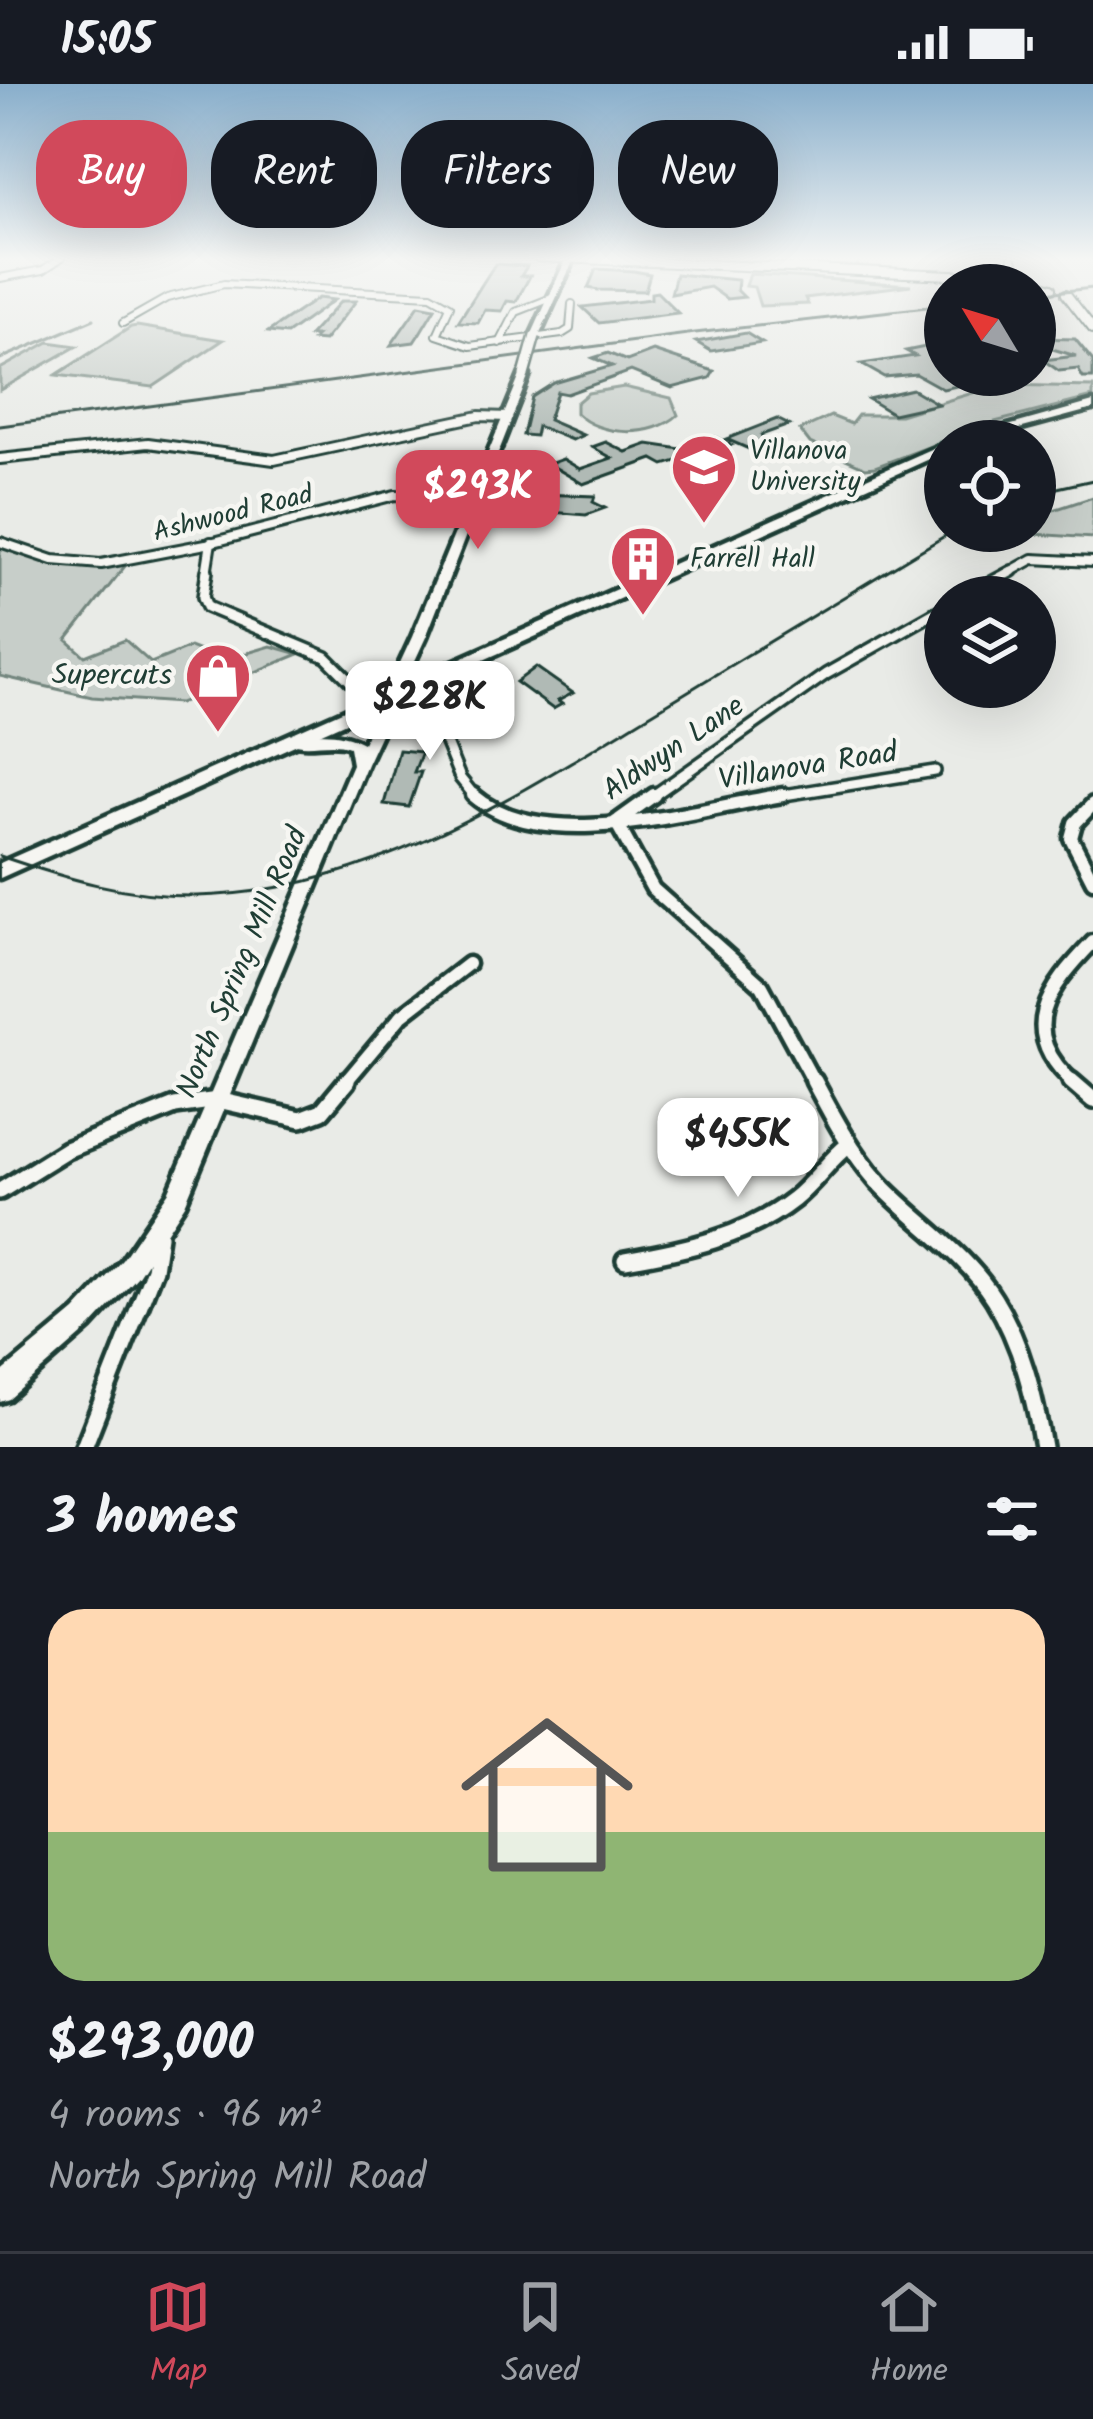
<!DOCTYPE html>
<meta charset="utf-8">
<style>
:root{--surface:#171b24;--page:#20242c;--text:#f1f3f6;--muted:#9ea1a6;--line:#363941;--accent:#d1495b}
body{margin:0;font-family:Kalam,sans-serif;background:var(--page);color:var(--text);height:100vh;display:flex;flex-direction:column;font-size:45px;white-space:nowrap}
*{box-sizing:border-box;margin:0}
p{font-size:39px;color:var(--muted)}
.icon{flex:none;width:66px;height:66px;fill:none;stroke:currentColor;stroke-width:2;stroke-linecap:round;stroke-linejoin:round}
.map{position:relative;height:1363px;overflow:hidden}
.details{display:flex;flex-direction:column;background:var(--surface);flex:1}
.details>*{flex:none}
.banner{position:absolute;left:36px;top:36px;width:1023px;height:108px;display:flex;gap:24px}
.needle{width:78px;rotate:308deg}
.controls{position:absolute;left:924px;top:180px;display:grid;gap:24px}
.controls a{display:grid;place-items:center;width:132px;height:132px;border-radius:50%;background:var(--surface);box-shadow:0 12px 48px #0002;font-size:60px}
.price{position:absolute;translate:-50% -102px;padding:0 27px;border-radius:24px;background:#fff;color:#222;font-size:39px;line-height:78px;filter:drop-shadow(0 3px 6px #0008)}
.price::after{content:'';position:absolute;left:50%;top:72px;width:36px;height:27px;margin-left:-18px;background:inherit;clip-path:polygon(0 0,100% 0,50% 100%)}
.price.selected{background:var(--accent);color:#fff}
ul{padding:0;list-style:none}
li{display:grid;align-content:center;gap:24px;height:636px;padding:0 48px}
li+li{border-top:3px solid var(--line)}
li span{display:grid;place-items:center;height:372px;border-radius:36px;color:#555}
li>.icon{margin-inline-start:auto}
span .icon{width:216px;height:216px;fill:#fffc;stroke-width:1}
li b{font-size:51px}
h2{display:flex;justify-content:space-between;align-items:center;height:144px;padding:0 48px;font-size:51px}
.chip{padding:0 42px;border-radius:48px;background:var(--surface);box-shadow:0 12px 48px #0002;font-size:42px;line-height:108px}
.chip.selected{background:var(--accent);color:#fff}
.status{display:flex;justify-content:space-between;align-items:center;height:84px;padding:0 60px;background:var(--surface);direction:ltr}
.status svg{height:33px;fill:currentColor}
.menu{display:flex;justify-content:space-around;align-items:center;height:168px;border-top:3px solid var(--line);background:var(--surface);font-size:33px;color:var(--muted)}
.menu a{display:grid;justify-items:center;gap:6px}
.menu .selected{color:var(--accent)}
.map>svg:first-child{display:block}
</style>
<div class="status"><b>15:05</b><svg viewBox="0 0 49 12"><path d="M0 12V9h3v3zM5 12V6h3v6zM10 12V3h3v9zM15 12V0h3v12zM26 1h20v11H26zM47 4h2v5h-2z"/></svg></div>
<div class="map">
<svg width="1093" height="1363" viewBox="0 0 1093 1363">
<rect width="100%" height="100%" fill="#e9ebe7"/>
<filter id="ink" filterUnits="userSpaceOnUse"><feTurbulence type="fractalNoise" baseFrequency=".00833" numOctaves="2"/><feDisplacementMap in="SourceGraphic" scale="24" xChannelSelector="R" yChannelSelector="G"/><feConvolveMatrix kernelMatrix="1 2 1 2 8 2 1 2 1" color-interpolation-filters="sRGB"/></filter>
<g filter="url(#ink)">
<g fill="#c7cec9" stroke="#73867e" stroke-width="3">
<path d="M750 190 911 201 805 214 808 220 760 222 754 203 746 202Z"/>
<path d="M131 243 137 242 223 256 153 303 56 291Z"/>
<path d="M49 258 77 262 0 306V285Z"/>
<path d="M999 301 1093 303V313L995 338 875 383 866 384 810 359 800 346 831 332 851 340 858 331H900Z"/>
<path d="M624 303 671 314 678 331C653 354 600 353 576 329V319L588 309Z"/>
<path d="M1093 413V454L1003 448 1035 447V432Z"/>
<path d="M0 458 53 476 129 477 67 556 85 572 125 556 151 579 190 563 215 573H234L271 562 299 570 180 619 92 613 0 592Z"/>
</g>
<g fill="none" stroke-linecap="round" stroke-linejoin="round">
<g stroke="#687c75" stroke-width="3">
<path d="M854 184 863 173"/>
<path d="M0 275 94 235"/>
</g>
</g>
<g fill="#b0bab5" stroke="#1f3d34" stroke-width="3">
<path d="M495 180 527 182 521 192H530L516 218 507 217 502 227 485 226 478 239 458 238Z"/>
<path d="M596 185 634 187 650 190 645 207 598 206 588 204Z"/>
<path d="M676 190 738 196 737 206 744 213 727 215 710 203 671 210Z"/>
<path d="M657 208 678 229 599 239 582 223 651 215V209Z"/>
<path d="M318 214 334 216 287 250 268 248Z"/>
<path d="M341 217H356L324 257 313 256 317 252H309Z"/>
<path d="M419 221 435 224 420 249 414 258 391 261Z"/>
<path d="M746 249 762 259 711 267 696 258Z"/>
<path d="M1035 254 1075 255 1093 277V294H1083L1078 285 1059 287 1043 276 1076 272 1039 261Z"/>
<path d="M925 263 945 274V291L990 295 943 305 916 290 884 293 861 280 915 272 906 267Z"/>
<path d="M653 267 714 287 710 294 672 304 631 287 567 310 557 308 548 336 583 351 572 356 537 342 535 352 523 351 532 313 554 299 612 282 593 274 608 269 627 277Z"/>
<path d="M912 305 938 320 893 330 868 315Z"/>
<path d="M777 335 789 341 761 351 774 368 765 372 726 355Z"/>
<path d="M715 353 731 361 664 381 653 375 583 400 549 380 563 375 580 385 612 374 592 363 606 358 626 368 648 360 681 365Z"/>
<path d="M509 409 595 412 593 418 605 424 586 431 504 424Z"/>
<path d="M536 583 573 609 558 617 562 620 553 625 516 598Z"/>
<path d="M399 666 422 668 414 688H421L409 723 384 720Z"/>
</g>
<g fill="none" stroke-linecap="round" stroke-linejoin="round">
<g stroke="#1f3d34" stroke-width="10">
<g id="minor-far4">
<path d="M1012 173 1021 194"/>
<path d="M0 194 43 186 62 173"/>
<path d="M123 239 167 214 224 200 431 211 450 222 437 251 470 262 562 250 570 245 572 220"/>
<path d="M500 259 516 228 549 215"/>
</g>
</g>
<g stroke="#1f3d34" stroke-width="14">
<g id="minor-far3">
<path d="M0 375 148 359 274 376 479 332 508 333"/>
<path d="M0 458 53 476 101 480 206 460 395 411 478 413"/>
<path d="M206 490 211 458"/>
<path d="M1006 490 1033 475 1093 478"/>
</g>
</g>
<g stroke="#1f3d34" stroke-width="16">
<g id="minor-far2">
<path d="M207 487 203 513 207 523 326 573 374 621"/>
<path d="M964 513 1012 487"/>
<path d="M393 612 435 632 460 694 476 714"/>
<path d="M650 714 826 590 945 523"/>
<path d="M765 714 935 687"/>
</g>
</g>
<g stroke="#1f3d34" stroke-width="21">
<g id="minor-far1">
<path d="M473 711C544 773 697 725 783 711"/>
<path d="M1093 720 1075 739 1071 754 1093 797"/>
<path d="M619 736 654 711"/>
<path d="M616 738 653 805 762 902 815 1000"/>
<path d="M344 1000 402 931 468 880"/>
<path d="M1075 1000C1015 947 1048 905 1093 858"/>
</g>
</g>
<g stroke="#1f3d34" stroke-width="24">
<g id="minor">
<path d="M814 997C833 1033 851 1067 878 1098 915 1138 964 1167 994 1215 1022 1260 1034 1312 1043 1363"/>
<path d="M1071 997 1093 1016"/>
<path d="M0 1107 66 1066 175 1022 218 1016 301 1035 322 1027 347 997"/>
<path d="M625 1176C684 1166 746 1153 794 1115 814 1099 828 1077 848 1061"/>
<path d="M84 1363 154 1185 159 1152"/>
</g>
</g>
<g stroke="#1f3d34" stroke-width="12">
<g id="tertiary">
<path d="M538 173 1021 194 1052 204"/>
<path d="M1066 210 1093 245"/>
</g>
</g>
<g stroke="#1f3d34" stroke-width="9">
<g id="secondary">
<path d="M567 173H575L539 252 532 254 531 252Z"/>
<path d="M521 289 529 291 426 553 367 680 185 1120 138 1192 91 1243 9 1315 0 1318V1290L75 1227 122 1176 169 1107 352 680 349 663C330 655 305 667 289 657 311 646 341 647 363 659L412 553Z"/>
</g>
</g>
<g stroke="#1f3d34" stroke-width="9">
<g id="trunk">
<path d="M1093 318V325L974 357H954Z"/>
<path d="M945 359V368L0 794V779Z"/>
</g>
</g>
<use href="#minor-far4" stroke="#f6f6f2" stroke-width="6"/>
<use href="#minor-far3" stroke="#f6f6f2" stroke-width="8"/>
<use href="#minor-far2" stroke="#f6f6f2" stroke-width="9"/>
<use href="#minor-far1" stroke="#f6f6f2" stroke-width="12"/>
<use href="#minor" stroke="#f6f6f2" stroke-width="15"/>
<use href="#tertiary" stroke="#f6f6f2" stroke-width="8"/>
<use href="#secondary" fill="#f6f6f2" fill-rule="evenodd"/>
<use href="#trunk" fill="#f6f6f2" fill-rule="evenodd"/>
<g stroke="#1f3d34" stroke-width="3">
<path d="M1035 409 1093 396"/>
<path d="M0 772C64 794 127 813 196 812 371 809 519 709 664 622 760 563 857 505 953 447"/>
</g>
<g stroke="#1f3d34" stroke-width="3">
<path d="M1035 210 1093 204"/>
<path d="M0 342 695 249 945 221"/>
</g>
<g stroke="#1f3d34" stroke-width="14" stroke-linecap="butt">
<path id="secondary-bridge" d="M524 291 535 252"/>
</g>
<use href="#secondary-bridge" stroke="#f6f6f2" stroke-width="9"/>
</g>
</g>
<linearGradient id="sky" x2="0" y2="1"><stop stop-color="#88aecb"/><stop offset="0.48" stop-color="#f5f6f4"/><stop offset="1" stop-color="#f5f6f4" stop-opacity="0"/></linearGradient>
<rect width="1093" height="364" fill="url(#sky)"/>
<defs>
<g id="university-pin" transform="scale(3.45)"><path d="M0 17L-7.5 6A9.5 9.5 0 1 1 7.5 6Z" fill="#d1495b" stroke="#f6f6f2"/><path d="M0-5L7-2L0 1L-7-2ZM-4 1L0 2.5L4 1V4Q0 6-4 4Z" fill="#fff"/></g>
<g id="building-pin" transform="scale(3.45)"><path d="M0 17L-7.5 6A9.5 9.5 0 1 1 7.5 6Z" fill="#d1495b" stroke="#f6f6f2"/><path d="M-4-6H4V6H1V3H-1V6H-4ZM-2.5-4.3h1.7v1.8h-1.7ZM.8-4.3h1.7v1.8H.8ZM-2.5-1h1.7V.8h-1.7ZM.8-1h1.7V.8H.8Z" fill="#fff"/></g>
<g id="shop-pin" transform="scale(3.45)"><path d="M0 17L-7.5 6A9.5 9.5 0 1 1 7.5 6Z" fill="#d1495b" stroke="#f6f6f2"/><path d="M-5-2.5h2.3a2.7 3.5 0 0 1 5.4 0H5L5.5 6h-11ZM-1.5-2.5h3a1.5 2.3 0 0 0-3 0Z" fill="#fff"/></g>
</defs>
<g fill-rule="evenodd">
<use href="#university-pin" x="704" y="383"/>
<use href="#building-pin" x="643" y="475"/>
<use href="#shop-pin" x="218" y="592"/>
</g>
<g text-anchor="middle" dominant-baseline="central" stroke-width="9" stroke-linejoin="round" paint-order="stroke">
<g font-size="27" fill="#1f3d34" stroke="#f6f6f2" text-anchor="start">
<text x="750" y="367">Villanova<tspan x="750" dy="31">University</tspan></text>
<text x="690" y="475">Farrell Hall</text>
</g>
<g font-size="27" fill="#1f3d34" stroke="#f6f6f2">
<text transform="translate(233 430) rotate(-14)">Ashwood Road</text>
</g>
<g font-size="30" fill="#1f3d34" stroke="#f6f6f2" text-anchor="end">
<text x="172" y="592">Supercuts</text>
</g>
<g font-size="30" fill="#1f3d34" stroke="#f6f6f2">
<text transform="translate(674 665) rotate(-34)">Aldwyn Lane</text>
<text transform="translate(808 683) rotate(-9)">Villanova Road</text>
<text transform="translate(243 879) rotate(-67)">North Spring Mill Road</text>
</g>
</g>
</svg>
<div class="controls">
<a><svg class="needle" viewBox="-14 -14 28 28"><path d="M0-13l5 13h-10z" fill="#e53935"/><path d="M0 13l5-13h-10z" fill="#9ea1a6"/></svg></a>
<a><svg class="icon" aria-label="locate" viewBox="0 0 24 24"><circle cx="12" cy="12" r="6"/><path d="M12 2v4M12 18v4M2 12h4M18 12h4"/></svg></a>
<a><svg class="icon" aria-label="layers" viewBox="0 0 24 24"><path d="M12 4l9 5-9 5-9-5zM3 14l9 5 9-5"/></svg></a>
</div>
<b class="price selected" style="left:478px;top:468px">$293K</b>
<b class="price" style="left:430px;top:679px">$228K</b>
<b class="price" style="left:738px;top:1116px">$455K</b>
<div class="banner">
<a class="chip selected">Buy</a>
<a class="chip">Rent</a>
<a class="chip">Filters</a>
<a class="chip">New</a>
</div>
</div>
<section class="details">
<h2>3 homes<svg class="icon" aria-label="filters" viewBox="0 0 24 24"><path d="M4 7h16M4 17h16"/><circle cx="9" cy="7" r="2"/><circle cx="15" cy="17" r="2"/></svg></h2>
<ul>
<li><span style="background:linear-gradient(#ffd9b3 60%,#8fb573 0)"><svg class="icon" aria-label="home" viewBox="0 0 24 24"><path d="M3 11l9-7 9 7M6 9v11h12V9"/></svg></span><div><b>$293,000</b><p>4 rooms · 96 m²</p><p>North Spring Mill Road</p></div></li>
</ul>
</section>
<nav class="menu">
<a class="selected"><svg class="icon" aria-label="map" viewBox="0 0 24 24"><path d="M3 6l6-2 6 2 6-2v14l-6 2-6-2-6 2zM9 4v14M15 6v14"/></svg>Map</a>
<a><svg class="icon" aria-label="saved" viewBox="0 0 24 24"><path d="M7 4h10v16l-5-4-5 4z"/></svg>Saved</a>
<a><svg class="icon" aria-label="home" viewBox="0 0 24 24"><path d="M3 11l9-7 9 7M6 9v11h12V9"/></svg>Home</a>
</nav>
